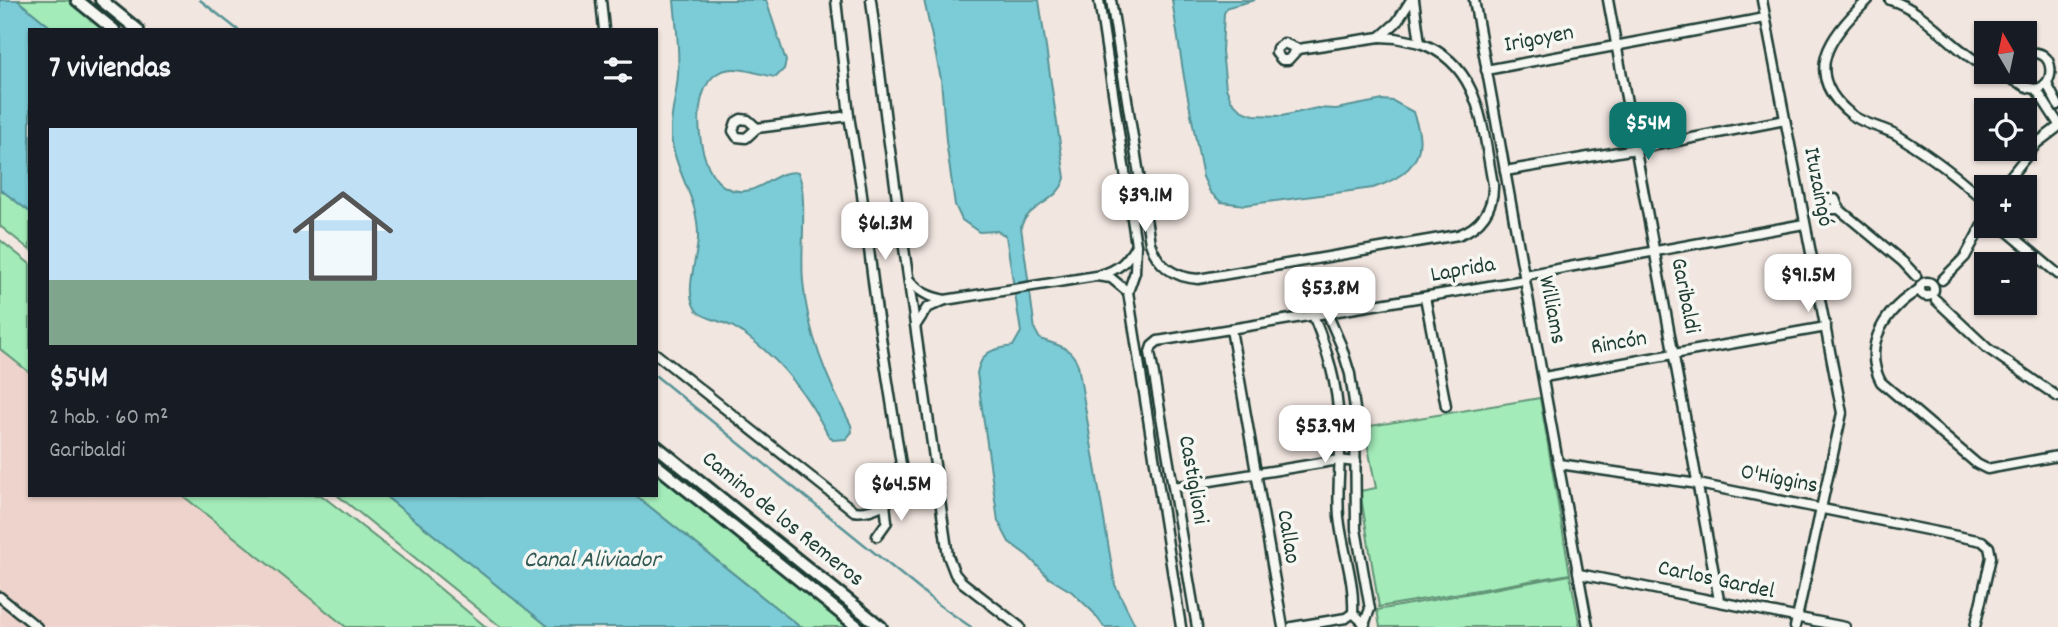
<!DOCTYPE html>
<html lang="es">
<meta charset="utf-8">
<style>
:root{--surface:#171b24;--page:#242831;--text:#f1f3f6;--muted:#9ea1a6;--line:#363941;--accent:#0f766e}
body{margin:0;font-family:Dekko,sans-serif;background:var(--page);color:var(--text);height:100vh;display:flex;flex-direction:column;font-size:26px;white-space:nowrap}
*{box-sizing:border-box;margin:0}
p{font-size:23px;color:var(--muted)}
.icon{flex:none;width:38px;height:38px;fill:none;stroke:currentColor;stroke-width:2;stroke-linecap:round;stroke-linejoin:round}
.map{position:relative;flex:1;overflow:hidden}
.sheet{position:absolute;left:28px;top:28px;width:630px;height:469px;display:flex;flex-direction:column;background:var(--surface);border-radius:0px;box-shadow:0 2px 5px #0004}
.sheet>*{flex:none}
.needle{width:46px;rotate:351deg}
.controls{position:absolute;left:1974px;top:21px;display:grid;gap:14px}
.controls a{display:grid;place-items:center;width:63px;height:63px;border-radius:0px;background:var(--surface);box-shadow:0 2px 5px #0004;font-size:35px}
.price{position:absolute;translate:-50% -60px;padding:0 16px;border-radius:14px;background:#fff;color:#222;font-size:23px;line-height:46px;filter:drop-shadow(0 2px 4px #0008)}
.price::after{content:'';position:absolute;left:50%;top:42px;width:21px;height:16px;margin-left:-10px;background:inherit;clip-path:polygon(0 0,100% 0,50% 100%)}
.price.current{background:var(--accent);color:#fff}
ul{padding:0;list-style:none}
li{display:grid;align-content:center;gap:14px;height:371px;padding:0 21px}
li+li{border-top:2px solid var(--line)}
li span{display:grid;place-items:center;height:217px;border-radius:0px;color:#555}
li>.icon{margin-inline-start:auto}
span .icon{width:126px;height:126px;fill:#fffc;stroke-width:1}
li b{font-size:30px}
h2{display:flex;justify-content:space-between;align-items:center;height:84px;padding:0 21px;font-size:30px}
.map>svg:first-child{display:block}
</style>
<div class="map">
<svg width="2058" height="627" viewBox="0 0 2058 627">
<rect width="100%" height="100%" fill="#f2e6e0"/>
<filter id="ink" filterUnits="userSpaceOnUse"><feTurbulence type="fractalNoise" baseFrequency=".0143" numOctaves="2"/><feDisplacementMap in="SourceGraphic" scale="14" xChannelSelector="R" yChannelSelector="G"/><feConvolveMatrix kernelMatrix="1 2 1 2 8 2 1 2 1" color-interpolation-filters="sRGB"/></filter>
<g filter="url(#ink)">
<path fill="#edd3cb" d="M0 349 30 373V495H182L346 627H0Z"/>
<g fill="#a3ebb9" stroke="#619476" stroke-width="2">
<path d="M17 0H67L104 30H54Z"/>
<path d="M0 189 30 212V250L0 226Z"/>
<path d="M0 240 30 264V373L0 349Z"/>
<path d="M1540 398 1570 574 1379 607 1360 491 1376 488 1364 427Z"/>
<path d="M656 472 849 627H800L635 495H656Z"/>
<path d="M182 495H321L419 571 486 627H346Z"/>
<path d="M337 495H384L549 627H501Z"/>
<path d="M1570 575 1580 627H1380L1377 610Z"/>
</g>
<g fill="#7cccd8" stroke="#579396" stroke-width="2">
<path d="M0 0H17L54 30H30V212L0 189Z"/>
<path d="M674 0H766L786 61 784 69 776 77C758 75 736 63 718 73 688 89 696 174 727 188 756 202 775 167 798 173 808 190 800 256 803 281 807 332 827 380 851 425L852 432 846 439 833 440 828 435C806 392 777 354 735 328 725 321 703 319 697 311 683 295 697 260 698 239 699 199 678 178 672 143 668 119 677 97 678 74 680 50 676 24 674 0Z"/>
<path d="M924 0H1039L1065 178C1058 203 1027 205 1021 227L1035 330 1040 339C1057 345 1071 346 1078 365L1115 585 1136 627H1104L1093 612 1072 592 1049 578 1028 556 1009 542 998 521 977 373C982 351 992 349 1013 346L1021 332 1006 236 997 231 979 232 962 220 955 205 946 141 941 79Z"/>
<path d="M1172 0H1255L1228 7 1224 13 1222 51 1226 88 1231 100 1242 111 1254 115 1282 116 1317 108 1336 109 1383 100 1393 101 1413 112C1415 119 1418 126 1419 134 1424 165 1398 180 1373 188L1245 205 1221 202 1210 192 1203 177 1184 77Z"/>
<path d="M384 495H635L800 627H549Z"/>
</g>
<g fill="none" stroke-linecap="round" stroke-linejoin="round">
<g stroke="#579396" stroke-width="2.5">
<path d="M200 0 238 30"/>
<path d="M656 376 939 605 971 627"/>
</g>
<g stroke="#1f3d34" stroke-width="13">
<g id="minor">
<path d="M601 0 604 30"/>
<path d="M871 0 887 129 948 556 955 574 962 582 1020 627"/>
<path d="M1099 0 1136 245"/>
<path d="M1111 0 1150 243C1158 267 1174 277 1198 279L1458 235C1481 227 1494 208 1493 184 1482 129 1482 65 1420 43L1414 0"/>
<path d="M1474 0 1588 627"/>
<path d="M1608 0 1719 600"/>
<path d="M1762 0 1842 413 1795 627"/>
<path d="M1868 0C1830 35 1800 74 1852 115 1865 125 1883 127 1897 135 1929 155 1959 176 1986 203"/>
<path d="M1890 0C1927 11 1950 48 1986 67"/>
<path d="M1380 37 1396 38 1420 43"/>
<path d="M1298 49 1288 60H1282L1276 53 1277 48 1284 43 1298 49 1380 37 1397 22 1411 0"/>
<path d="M1486 70 1765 18"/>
<path d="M1997 72 2019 83"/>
<path d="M2016 72C2017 80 2021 86 2030 88 2058 95 2058 42 2025 55"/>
<path d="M2047 84 2058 105"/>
<path d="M2036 89 2058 123"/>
<path d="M741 119 748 120 757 128 746 138 737 137 733 131 736 122Z"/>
<path d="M757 128 849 116"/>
<path d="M1505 171 1636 149 1785 120"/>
<path d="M2002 187 2037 143 2058 127"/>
<path d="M1839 209H1829L1825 204 1826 200 1835 199 1839 209 1903 262 1916 276"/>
<path d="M2001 226 2058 274"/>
<path d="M1100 275C1118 270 1127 262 1136 245L1135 272 1128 292"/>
<path d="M1525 275 1804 224"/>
<path d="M1942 280 1965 257 1986 218"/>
<path d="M910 281C920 293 930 297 945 300L927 308 916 325"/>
<circle cx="1927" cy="289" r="7"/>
<path d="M1920 289C1887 308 1861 344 1881 382L1977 464 1987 469 2058 456"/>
<path d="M1425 297 1446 406"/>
<path d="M945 300 1096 276 1111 278 1128 292 1181 627"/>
<path d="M1936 300 1987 348 2058 397"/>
<path d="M1327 313 1341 345 1350 374 1355 409 1356 529 1370 609 1363 627"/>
<path d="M1313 315C1332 361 1340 397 1340 447 1340 470 1337 493 1339 517 1342 548 1355 581 1353 613L1365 624"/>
<path d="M1231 329 1283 627"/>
<path d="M656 354 854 511C871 514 892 502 902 489L903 477 877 312 861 187 849 116 836 0"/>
<path d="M1544 377 1826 327"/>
<path d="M1559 464 1698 484 1982 541 1989 547 1991 557 1975 627"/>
<path d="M1174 487 1339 460 1356 462"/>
<path d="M877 536 887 522 885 503"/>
<path d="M1579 574 1845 627"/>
<path d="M0 597 37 627"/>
<path d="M1197 627 1150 352 1152 346 1158 341 1525 280"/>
<path d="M1292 627 1346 618 1353 613"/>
</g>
</g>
<g stroke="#1f3d34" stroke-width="16">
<g id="secondary">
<path d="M77 0 114 30"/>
<path d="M101 0 138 30"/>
<path d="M656 446 881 627"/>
<path d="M656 465 858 627"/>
</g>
</g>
<use href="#minor" stroke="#f6f6f2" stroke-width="8"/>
<use href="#secondary" stroke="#f6f6f2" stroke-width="10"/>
</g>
</g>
<g text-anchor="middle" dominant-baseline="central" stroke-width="7" stroke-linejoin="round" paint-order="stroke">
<g font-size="23" fill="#1f3d34" stroke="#f6f6f2">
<text transform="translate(1539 40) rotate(-11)">Irigoyen</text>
<text transform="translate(1817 187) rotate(79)">Ituzaingó</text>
<text transform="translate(1463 271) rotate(-10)">Laprida</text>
<text transform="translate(1684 296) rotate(79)">Garibaldi</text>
<text transform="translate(1551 310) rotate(79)">Williams</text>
<text transform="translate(1619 344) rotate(-10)">Rincón</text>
<text transform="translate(1192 480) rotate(80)">Castiglioni</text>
<text transform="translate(1779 480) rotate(11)">O'Higgins</text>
<text transform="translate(782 520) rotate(39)">Camino de los Remeros</text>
<text transform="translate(1287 537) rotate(81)">Callao</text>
<text transform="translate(1716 581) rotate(12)">Carlos Gardel</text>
</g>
<g font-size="24" font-style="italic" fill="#325a55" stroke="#f6f6f2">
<text x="592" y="561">Canal Aliviador</text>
</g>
</g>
</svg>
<div class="controls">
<a><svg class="needle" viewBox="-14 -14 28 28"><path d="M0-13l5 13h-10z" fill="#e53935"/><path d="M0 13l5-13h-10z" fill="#9ea1a6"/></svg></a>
<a><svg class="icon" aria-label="locate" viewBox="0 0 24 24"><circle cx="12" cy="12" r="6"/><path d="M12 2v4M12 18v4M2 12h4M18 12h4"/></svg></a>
<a>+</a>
<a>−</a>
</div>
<b class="price current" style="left:1648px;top:162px">$54M</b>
<b class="price" style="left:1145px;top:234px">$39.1M</b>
<b class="price" style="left:885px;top:262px">$61.3M</b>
<b class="price" style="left:1808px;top:314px">$91.5M</b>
<b class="price" style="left:1330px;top:327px">$53.8M</b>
<b class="price" style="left:1325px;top:465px">$53.9M</b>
<b class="price" style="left:901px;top:523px">$64.5M</b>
<section class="sheet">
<h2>7 viviendas<svg class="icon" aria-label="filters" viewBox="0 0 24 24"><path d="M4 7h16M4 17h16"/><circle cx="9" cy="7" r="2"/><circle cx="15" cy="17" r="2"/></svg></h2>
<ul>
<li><span style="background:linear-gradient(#bfe0f5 70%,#7fa58c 0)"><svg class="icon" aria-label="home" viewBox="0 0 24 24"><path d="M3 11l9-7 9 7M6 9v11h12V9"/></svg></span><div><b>$54M</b><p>2 hab. · 60 m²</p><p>Garibaldi</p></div></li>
</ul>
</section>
</div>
